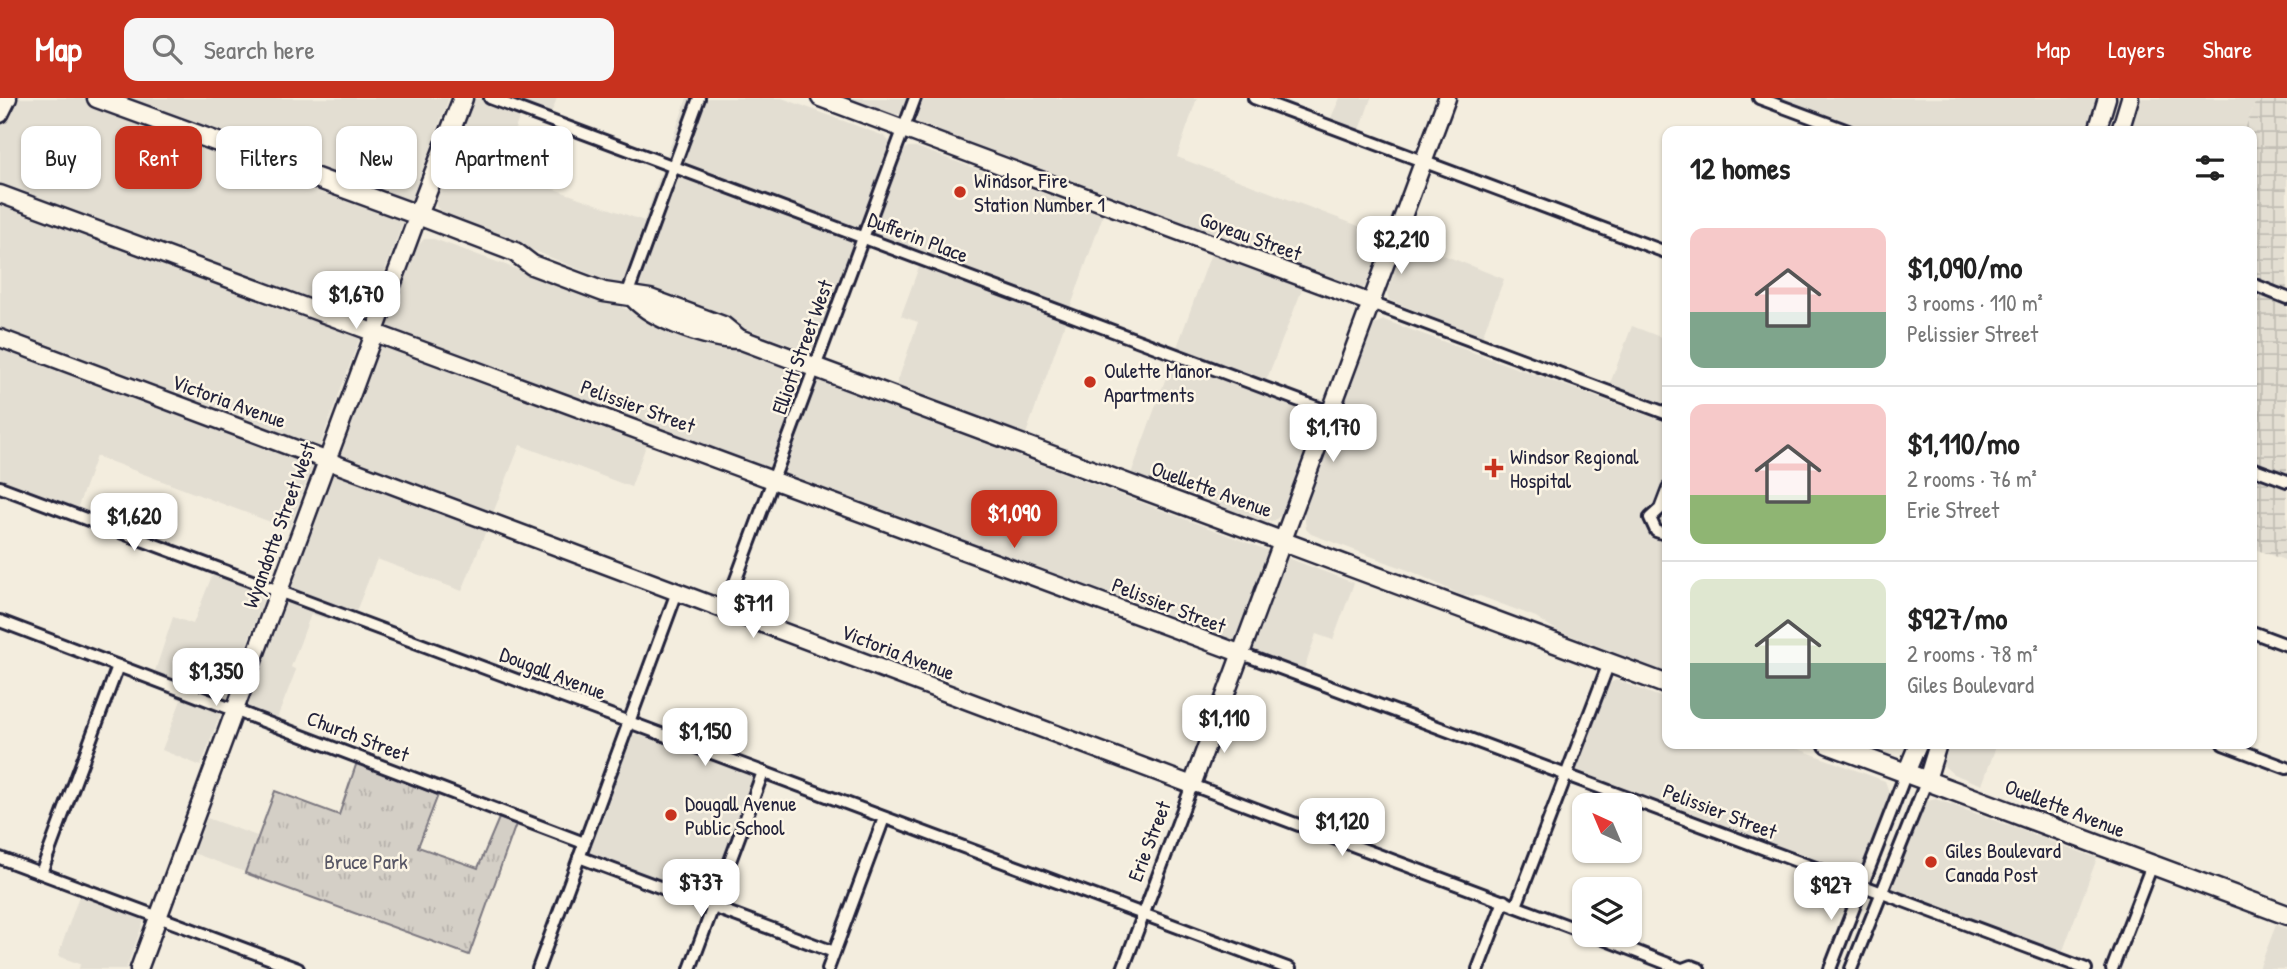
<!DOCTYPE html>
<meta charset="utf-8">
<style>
:root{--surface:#fff;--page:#f6f6f6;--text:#222;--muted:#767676;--line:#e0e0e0;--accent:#c8321e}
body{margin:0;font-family:"Patrick Hand",sans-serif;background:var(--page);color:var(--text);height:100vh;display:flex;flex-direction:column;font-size:26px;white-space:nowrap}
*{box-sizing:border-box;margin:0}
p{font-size:23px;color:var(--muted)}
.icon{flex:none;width:38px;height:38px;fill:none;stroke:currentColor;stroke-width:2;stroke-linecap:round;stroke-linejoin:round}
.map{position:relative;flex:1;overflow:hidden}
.sheet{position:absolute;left:1662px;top:28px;width:595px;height:623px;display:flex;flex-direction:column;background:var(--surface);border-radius:14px;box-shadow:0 2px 5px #0004}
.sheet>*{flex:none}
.banner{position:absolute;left:21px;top:28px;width:665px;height:63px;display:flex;gap:14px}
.needle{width:46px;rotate:316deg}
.fabs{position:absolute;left:1572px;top:695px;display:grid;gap:14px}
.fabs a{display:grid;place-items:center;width:70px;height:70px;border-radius:14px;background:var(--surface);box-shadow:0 2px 5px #0004;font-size:35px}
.price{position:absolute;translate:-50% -60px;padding:0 16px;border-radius:14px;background:#fff;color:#222;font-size:23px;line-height:46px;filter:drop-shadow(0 2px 4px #0008)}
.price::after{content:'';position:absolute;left:50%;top:42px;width:21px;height:16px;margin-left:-10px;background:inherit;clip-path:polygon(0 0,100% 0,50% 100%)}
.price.current{background:var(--accent);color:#fff}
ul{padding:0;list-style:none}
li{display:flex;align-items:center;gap:21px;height:175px;padding:0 28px}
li+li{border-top:2px solid var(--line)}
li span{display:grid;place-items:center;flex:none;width:196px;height:140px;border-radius:14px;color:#555}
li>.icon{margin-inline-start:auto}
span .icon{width:84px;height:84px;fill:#fffc;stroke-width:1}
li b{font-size:30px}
h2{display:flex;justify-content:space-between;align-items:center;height:84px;padding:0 28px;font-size:30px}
.pill{padding:0 24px;border-radius:14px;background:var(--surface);box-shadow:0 2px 5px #0004;font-size:24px;line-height:63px}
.pill.current{background:var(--accent);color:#fff}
header{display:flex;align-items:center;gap:42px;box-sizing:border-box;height:98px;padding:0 35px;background:var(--accent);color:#fff}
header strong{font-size:33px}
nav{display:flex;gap:38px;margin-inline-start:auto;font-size:24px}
.search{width:490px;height:63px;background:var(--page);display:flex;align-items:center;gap:18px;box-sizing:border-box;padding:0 24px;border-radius:14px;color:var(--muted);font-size:26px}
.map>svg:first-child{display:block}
</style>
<header>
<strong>Map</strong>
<div class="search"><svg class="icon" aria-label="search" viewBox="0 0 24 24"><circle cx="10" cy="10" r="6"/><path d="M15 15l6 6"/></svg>Search here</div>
<nav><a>Map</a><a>Layers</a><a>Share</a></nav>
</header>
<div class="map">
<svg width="2287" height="871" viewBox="0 0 2287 871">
<defs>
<pattern id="industrial-grid" width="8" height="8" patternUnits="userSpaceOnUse" patternTransform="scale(1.75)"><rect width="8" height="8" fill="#e3ded2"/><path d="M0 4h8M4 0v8" fill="none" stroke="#c2beb5"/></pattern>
<pattern id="park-tufts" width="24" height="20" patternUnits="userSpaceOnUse" patternTransform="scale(1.75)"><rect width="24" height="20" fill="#d4cfc6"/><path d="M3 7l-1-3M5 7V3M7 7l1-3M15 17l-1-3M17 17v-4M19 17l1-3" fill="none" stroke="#b6b1ab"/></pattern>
</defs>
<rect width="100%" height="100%" fill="#f3edde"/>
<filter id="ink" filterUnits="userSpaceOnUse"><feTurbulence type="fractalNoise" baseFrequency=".0143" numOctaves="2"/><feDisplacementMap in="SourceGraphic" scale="14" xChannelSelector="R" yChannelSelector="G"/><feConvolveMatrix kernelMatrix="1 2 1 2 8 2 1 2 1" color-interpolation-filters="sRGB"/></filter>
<g filter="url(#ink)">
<g fill="#e3ded2">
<path d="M0 0H449L289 431 96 358 76 414 0 385Z"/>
<path d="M473 0H557L547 26 520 17 503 66 535 78 541 82 540 86 644 123 687 0H782L884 38 889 43V51L816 245 810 251H802L673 204 653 202 441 114 436 108V97Z"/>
<path d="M841 0H908L902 15 893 18Z"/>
<path d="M921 0H1197L1177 59 1385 138 1368 186 1362 191 1309 174 1266 283 1323 305 1281 417 1275 422 1262 425 1131 376 1217 139 924 31 916 25Z"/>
<path d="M1340 0H1371L1359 35 1329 24Z"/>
<path d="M1771 0H2107L2097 33H1848Z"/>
<path d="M2135 0H2257L2244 33H2125Z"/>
<path d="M908 49H916L1103 117 1026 336 896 288 918 224 901 218 920 166 867 145 901 55Z"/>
<path d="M424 141H434L720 245 1354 485 1333 542 1316 536 1303 575 653 328 631 389 520 347 462 493 377 461 350 528 311 516 291 569 296 572 276 623 247 610 418 148Z"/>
<path d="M1406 142 1504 181 1482 239 1389 202 1387 195Z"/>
<path d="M1384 222 1668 325V575L1556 532 1536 519 1480 498H1463L1413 474 1311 436 1306 431 1304 414 1374 226Z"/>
<path d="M1632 228 1668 242V311L1609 288Z"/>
<path d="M213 475 257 494 263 503 201 668 162 652 181 602 150 588 173 519 193 526Z"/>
<path d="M1616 582 1668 602V646H1785L1885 683 1891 700 1864 772 1859 778H1849L1579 678 1573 668 1605 588Z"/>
<path d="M639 636 754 679 708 799 590 755 589 750 628 643 632 637Z"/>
<path d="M1944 646H1997L1982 687 1953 676 1943 667Z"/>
<path d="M1936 701 2097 760 2061 858 1887 792 1920 711 1927 703Z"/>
<path d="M207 720 257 738 245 774 193 755Z"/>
<path d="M80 795 145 820 126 871H79L80 866 58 858Z"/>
<path d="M2276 827 2287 831V871H2259Z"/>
</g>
<path fill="url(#industrial-grid)" d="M2257 0 2287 3V463L2252 450V33H2244Z"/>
<path fill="url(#park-tufts)" stroke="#7b7880" stroke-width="2" d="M357 664 438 697 418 749 478 770 499 720 516 726 469 857 245 775 275 693 339 717Z"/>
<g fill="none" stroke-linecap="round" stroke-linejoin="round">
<g stroke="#22223b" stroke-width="16">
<g id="street">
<path d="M490 0 1332 315"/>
<path d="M1254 0 1668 155"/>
<path d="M1759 0 1848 33"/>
<path d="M2252 186 2287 200"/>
<path d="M627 197 699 0"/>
<path d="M1371 205 1668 316"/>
<path d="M2252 370 2287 383"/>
<path d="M0 389 1290 871"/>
<path d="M1668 390 1660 411 1650 420 1656 433 1668 437"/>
<path d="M725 511 915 0"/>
<path d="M0 523 584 745"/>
<path d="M2252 534 2287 547"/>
<path d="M1242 556 2086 871"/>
<path d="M2223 646 2287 670"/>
<path d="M579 759 834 854"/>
<path d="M0 760 298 871"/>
<path d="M41 775 118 568"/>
<path d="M1516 808 1609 565"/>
<path d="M1591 836 1681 871"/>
<path d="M538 871 677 494"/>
<path d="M690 871 763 674"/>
<path d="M828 871 884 720"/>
<path d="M1123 871 1192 687 1584 834"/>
<path d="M1478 871 1504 803"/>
<path d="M1683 871 1691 868 1699 871"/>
<path d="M1830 871 1906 675"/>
<path d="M1851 871 1927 682"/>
<path d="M2112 871 2152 767"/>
</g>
</g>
<g stroke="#22223b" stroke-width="21">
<g id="secondary">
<path d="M820 0 1371 205"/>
<path d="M0 16 8 0"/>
<path d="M2097 33 2107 0"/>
<path d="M2120 33 2130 0"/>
<path d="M0 96 1242 556"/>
<path d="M0 240 1192 687 1447 0"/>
<path d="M1906 675 1918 646"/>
<path d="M1927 682 1938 646"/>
<path d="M139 871 418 117"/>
</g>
</g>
<g stroke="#22223b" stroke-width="23">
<g id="primary">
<path d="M97 0 418 117 515 154 532 167 604 194 650 201 723 228 739 241 1668 587"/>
<path d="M418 117 463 0"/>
<path d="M634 200C654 222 710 241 739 241"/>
<path d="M1828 646 2287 817"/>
</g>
</g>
<use href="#street" stroke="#fcf5e5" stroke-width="10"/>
<use href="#secondary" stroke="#fcf5e5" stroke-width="16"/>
<use href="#primary" stroke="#fcf5e5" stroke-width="18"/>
</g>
</g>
<g fill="#c8321e" stroke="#fcf5e5" stroke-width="2.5">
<circle cx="960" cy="94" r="7"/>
<circle cx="1090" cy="284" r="7"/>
<path d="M1490.5 359.5h7v7h7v7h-7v7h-7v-7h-7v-7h7z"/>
<circle cx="671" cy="717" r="7"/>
<circle cx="1931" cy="764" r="7"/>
</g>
<g text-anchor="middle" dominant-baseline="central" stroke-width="5" stroke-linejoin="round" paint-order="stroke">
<g font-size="21" fill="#22223b" stroke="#fcf5e5" text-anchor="start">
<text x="974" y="82">Windsor Fire<tspan x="974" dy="24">Station Number 1</tspan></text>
<text x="1104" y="272">Oulette Manor<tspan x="1104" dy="24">Apartments</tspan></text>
<text x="1510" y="358">Windsor Regional<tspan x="1510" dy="24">Hospital</tspan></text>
<text x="685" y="705">Dougall Avenue<tspan x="685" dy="24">Public School</tspan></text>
<text x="1945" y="752">Giles Boulevard<tspan x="1945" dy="24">Canada Post</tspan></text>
</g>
<g font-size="21" fill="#22223b" stroke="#fcf5e5">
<text transform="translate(1251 138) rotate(20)">Goyeau Street</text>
<text transform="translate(918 139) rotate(21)">Dufferin Place</text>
<text transform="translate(802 249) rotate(-70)">Elliott Street West</text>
<text transform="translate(229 303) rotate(20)">Victoria Avenue</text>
<text transform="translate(638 308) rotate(20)">Pelissier Street</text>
<text transform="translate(1212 391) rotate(20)">Ouellette Avenue</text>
<text transform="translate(279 427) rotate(-70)">Wyandotte Street West</text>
<text transform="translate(1169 507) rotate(21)">Pelissier Street</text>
<text transform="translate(898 554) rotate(21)">Victoria Avenue</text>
<text transform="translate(553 575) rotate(21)">Dougall Avenue</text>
<text transform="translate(358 638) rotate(21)">Church Street</text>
<text transform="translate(2065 710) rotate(21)">Ouellette Avenue</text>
<text transform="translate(1720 713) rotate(21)">Pelissier Street</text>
<text transform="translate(1149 743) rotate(-69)">Erie Street</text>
</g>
<g font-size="21" fill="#575665" stroke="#fcf5e5">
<text x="366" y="763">Bruce Park</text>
</g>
</g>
</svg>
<div class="fabs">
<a><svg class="needle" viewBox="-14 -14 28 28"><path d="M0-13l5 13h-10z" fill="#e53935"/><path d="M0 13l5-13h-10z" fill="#767676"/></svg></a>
<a><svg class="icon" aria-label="layers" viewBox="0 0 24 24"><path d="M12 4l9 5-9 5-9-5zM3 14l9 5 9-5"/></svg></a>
</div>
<b class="price" style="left:1401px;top:178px">$2,210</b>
<b class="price" style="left:356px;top:233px">$1,670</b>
<b class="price" style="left:1333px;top:366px">$1,170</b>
<b class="price current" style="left:1014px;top:452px">$1,090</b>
<b class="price" style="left:134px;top:455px">$1,620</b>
<b class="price" style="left:753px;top:542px">$711</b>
<b class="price" style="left:216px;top:610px">$1,350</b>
<b class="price" style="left:1224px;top:657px">$1,110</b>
<b class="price" style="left:705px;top:670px">$1,150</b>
<b class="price" style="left:1342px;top:760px">$1,120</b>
<b class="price" style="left:701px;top:821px">$737</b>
<b class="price" style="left:1831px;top:824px">$927</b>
<div class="banner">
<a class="pill">Buy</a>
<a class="pill current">Rent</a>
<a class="pill">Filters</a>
<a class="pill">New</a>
<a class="pill">Apartment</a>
</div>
<section class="sheet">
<h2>12 homes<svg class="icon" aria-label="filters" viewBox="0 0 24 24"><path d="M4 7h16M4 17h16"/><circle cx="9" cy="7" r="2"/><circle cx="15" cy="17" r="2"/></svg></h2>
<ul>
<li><span style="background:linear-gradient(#f6c9c9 60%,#7fa58c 0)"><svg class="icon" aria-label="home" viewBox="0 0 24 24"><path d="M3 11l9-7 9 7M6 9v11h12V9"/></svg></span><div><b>$1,090/mo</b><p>3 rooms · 110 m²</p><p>Pelissier Street</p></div></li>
<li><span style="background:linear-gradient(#f6c9c9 65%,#8fb573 0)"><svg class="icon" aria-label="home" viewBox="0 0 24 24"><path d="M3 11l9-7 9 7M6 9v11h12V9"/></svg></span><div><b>$1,110/mo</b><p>2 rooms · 76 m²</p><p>Erie Street</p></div></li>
<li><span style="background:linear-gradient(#dfe7d0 60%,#7fa58c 0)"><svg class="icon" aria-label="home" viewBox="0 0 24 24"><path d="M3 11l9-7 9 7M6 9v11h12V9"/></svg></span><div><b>$927/mo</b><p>2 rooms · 78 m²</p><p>Giles Boulevard</p></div></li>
</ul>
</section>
</div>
